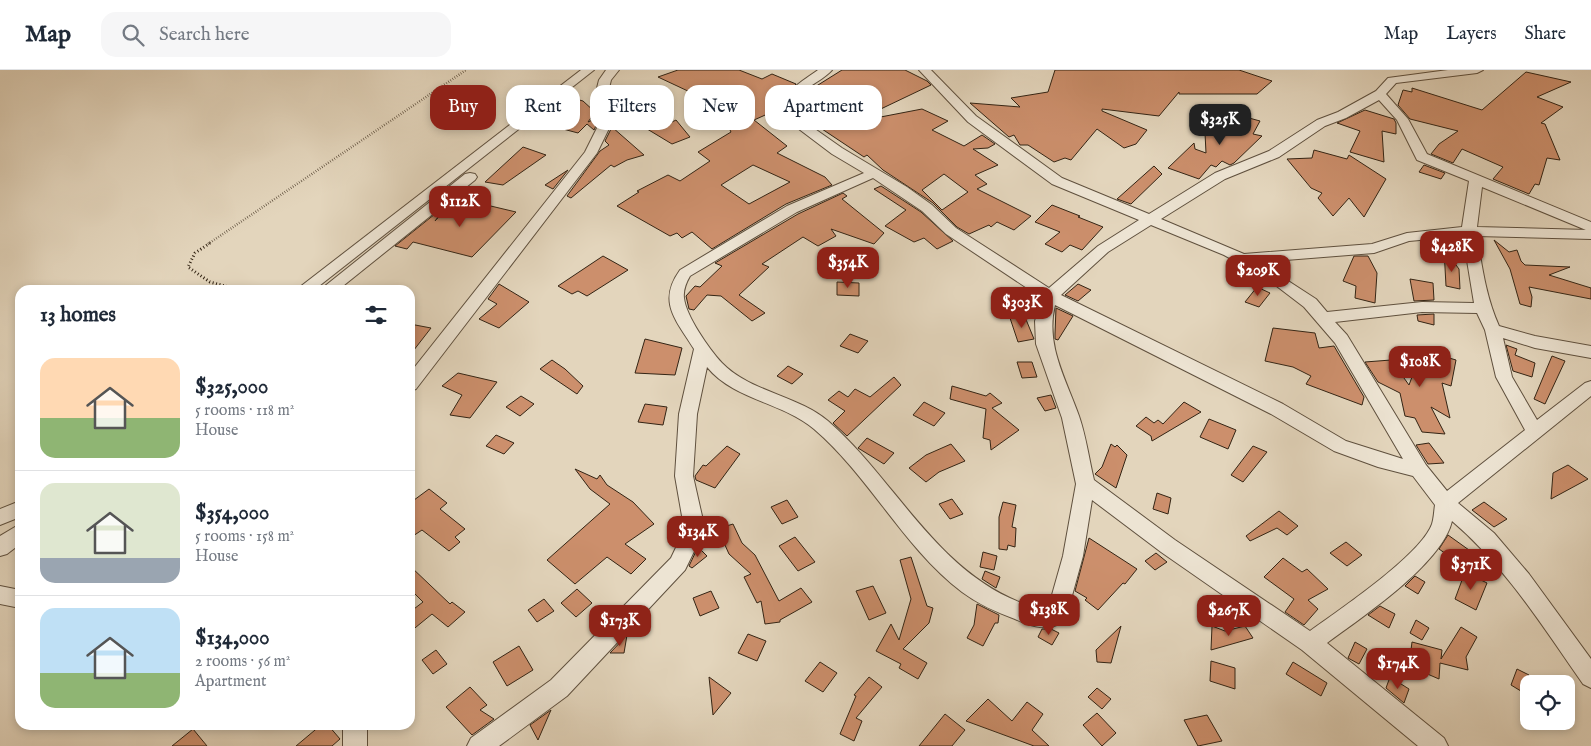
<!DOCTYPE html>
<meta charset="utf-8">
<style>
:root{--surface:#fff;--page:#f6f6f7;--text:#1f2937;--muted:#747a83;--line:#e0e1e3;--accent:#8f2418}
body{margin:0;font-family:"IM FELL English",serif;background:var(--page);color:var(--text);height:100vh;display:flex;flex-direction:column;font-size:19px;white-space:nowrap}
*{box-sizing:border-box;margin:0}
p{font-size:16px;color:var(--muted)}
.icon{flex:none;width:28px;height:28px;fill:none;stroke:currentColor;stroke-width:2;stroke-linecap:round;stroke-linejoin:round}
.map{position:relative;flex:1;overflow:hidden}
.details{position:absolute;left:15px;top:215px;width:400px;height:445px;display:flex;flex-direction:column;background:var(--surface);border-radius:15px;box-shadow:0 2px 8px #0003}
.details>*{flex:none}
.banner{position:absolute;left:430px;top:15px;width:475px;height:45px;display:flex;gap:10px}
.fabs{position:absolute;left:1520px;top:605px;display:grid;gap:10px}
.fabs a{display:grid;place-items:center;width:55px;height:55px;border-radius:10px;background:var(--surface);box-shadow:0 2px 8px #0003;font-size:25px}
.price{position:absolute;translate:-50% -42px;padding:0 11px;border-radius:10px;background:var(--accent);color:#fff;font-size:16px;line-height:32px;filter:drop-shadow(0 1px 2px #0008)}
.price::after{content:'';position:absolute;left:50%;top:30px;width:15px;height:11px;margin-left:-8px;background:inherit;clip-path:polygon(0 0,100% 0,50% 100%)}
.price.current{background:#222;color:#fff}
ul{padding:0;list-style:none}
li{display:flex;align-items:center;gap:15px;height:125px;padding:0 25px}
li+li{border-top:1px solid var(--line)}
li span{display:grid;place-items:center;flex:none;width:140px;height:100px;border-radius:15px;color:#555}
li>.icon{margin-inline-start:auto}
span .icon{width:60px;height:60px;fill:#fffc;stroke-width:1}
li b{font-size:21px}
h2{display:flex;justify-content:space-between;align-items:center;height:60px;padding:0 25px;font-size:21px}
.tag{padding:0 18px;border-radius:15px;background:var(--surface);box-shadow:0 2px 8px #0003;font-size:18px;line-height:45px}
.tag.current{background:var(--accent);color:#fff}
header{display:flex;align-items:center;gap:30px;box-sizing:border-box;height:70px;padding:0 25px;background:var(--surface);border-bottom:1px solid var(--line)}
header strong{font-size:24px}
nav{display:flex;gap:28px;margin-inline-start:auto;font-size:18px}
.search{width:350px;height:45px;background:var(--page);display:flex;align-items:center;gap:12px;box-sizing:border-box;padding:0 18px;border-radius:15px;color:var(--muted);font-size:19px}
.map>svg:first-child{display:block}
</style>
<header>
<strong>Map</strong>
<div class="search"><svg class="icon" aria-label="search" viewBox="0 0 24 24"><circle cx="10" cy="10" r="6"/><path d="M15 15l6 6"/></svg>Search here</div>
<nav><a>Map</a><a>Layers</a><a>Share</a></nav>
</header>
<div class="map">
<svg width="1591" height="676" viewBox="0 0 1591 676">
<rect width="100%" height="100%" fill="#e3d5bc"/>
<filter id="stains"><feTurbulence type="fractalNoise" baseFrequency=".004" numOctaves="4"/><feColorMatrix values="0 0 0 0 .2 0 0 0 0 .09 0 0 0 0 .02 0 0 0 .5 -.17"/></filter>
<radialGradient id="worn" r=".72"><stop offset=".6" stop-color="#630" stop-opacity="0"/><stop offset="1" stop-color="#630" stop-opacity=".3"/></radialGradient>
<g fill="#cc8f6c" stroke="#332414" fill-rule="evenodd">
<path d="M678 0H739L762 9 772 4 796 14 786 24 781 38 754 50 787 76 777 83 825 107 832 115 786 134 712 179 692 162 682 168 677 163 670 166 617 136 639 122 637 121 668 105 680 111 710 91 698 82 731 62 723 46 750 34 703 16 690 22 658 7ZM753 95 790 112 749 134 721 115Z"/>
<path d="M842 0H905L927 11 931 15 864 47 865 50 922 39 948 51 932 60 964 76 982 65 995 74 988 78 973 79 998 95 975 105 987 114 977 119 1031 146 1014 160 997 152 991 157 989 155 969 164 957 157 933 133 883 100 867 85 864 87 822 59 826 57 796 40 802 25ZM944 104 968 122 942 140 922 120Z"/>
<path d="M1055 0H1239L1272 11 1257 24H1179V22L1159 46 1102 39V41L1147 60 1136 74 1124 78 1097 59 1071 90 1065 88 1054 92 1028 75H1020L1014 65 1009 67 970 33 1020 37 1011 28 1048 22Z"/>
<path d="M1526 2 1571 12 1537 27 1563 37 1541 53 1545 54 1560 90 1547 88 1539 115 1535 114 1529 124 1493 109 1503 97 1462 79 1453 93 1431 84 1439 74 1458 61 1410 49 1398 35 1403 20 1412 22V18L1482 40Z"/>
<path d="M572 28 583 31 595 42 588 52 600 47 594 60 587 54 578 63 548 55 555 49 549 48Z"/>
<path d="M645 31 672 52 676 50 690 67 672 74 619 42Z"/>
<path d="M1365 40 1394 49 1396 53V64L1382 61 1384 92 1350 82 1360 61 1337 53Z"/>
<path d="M1231 43 1260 51 1253 64 1262 66 1234 93 1230 95 1222 91 1216 97 1211 95 1199 109 1168 98 1194 73 1195 79 1206 83 1205 63Z"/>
<path d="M612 57 644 85 627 90 614 97 611 95 571 128 567 126 600 81 609 75 605 71Z"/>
<path d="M523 77 546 85 503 115 485 112Z"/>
<path d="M1314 80 1347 89 1349 85 1386 109 1364 147 1349 128 1333 146 1318 128 1322 123 1311 118 1287 89 1312 88Z"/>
<path d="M1424 95 1445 103 1441 109 1419 102Z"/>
<path d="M1154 96 1162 104 1131 134 1117 129Z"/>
<path d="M568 100 553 119 545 115Z"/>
<path d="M881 116 921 142 953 171 937 179 924 168 914 172 885 156 906 140 874 119Z"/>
<path d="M843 123 847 126 842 129 884 163 874 174 831 159 836 166 818 176 803 167 762 194 769 197 739 225 765 243 752 251 721 226 707 225 694 240 689 239 686 226 695 216 700 217 722 196 715 193 798 144Z"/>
<path d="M457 128 516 142 472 187 413 172 407 179 395 176 435 144 438 147 435 151Z"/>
<path d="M1052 135 1080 146 1078 147 1103 157 1082 180 1070 175 1062 182 1045 174 1060 162 1035 152Z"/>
<path d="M1494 170 1509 182 1517 180 1521 191 1525 195 1570 197 1549 205 1591 218V229L1529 217 1532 227 1531 237 1520 234 1510 199Z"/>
<path d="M1444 179 1459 199 1460 219 1446 216Z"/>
<path d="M603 186 628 200 587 226 578 221 572 224 558 216Z"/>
<path d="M1354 186H1368L1377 203 1375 233 1355 228 1356 216 1343 211Z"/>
<path d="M1410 209 1433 213 1434 230 1414 231Z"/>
<path d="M837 212 859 213V226L837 225Z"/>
<path d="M499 214 529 232 499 258 479 249 497 234 488 229Z"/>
<path d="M1078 214 1091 220 1078 231 1065 225Z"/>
<path d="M1257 217 1270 223 1259 237 1245 232Z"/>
<path d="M1056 238 1073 246 1058 270 1055 269V264Z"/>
<path d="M1434 244V255L1418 251 1417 245Z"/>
<path d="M1025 247 1034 269 1018 272 1010 248Z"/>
<path d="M410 254 431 258 410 285Z"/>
<path d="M1273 258 1315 263 1319 278 1334 276 1364 327 1362 335 1306 314 1311 306 1293 297 1265 291Z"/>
<path d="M850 264 868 271 858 283 840 276Z"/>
<path d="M645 269 682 278 675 305 635 303Z"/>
<path d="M1506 275 1517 279 1515 285 1535 293 1532 307 1513 301Z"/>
<path d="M1422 280 1456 290 1451 316 1442 313 1450 348 1431 337 1445 364 1422 362 1415 348 1405 346 1400 323 1378 312 1365 292 1391 290 1409 315Z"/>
<path d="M1552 286 1565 291 1545 334 1534 329Z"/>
<path d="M552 290 565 299 583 316 577 324 540 299Z"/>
<path d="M1017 292H1032L1037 307 1022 308Z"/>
<path d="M788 296 803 304 792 314 777 306Z"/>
<path d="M458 303 497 312 470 348 450 345 462 325 442 316Z"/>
<path d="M894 307 901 315 847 366 833 353 845 341 828 330 839 321 848 327 855 319 870 327Z"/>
<path d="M952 316 986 326 990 323 1002 333 992 338 1019 360 991 380 990 370 983 368 986 339 950 329Z"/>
<path d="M1051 325 1056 338 1045 341 1037 328Z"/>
<path d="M521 326 534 334 520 346 506 337Z"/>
<path d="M924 332 945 343 934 356 913 345Z"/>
<path d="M1184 332 1201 342 1152 371 1151 366 1136 356 1146 347 1154 353 1158 350 1163 354Z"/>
<path d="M645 334 667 337 663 355 638 352Z"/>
<path d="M1209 349 1236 360 1228 379 1200 367Z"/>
<path d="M496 365 514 373 504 384 486 376Z"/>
<path d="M867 368 894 383 884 394 858 378Z"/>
<path d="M1429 373 1444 393 1428 394 1416 375Z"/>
<path d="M951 374 965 391 939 402 926 412 909 398 926 385Z"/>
<path d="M1111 374 1115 377 1117 375 1127 385 1116 418 1095 404 1102 397Z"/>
<path d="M727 376 740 384 715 418 696 410 695 406 703 395 706 396Z"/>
<path d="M1253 376 1267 382 1243 412 1231 405Z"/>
<path d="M1568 395 1588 409 1551 429 1553 403Z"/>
<path d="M575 399 597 409 600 405 607 415 633 432 654 454 625 474 646 489 631 504 607 487 575 514 547 490 610 434 590 419Z"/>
<path d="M429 419 447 433 440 439 465 459 455 467 460 472 449 481 422 460 410 468V433Z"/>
<path d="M1157 423 1171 428 1168 444 1153 439Z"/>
<path d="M952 429 963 444 950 449 939 434Z"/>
<path d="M787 430 798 447 782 454 771 437Z"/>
<path d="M1003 432 1016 435 1012 457 1016 458 1015 477 1008 475 1007 480 999 479V447Z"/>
<path d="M1484 432 1507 449 1494 457 1472 440Z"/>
<path d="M1279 441 1298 456 1287 465 1277 458 1250 471 1246 466Z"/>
<path d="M733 454 742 473 755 485 779 531 801 518 812 532 780 550V552L765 554 761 531 757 533 744 507 751 504 729 484 720 464V458Z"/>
<path d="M1448 465 1469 480 1456 491 1439 479Z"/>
<path d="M795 467 815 492 798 501 779 476Z"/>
<path d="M1089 468 1137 499 1125 514 1123 513 1098 540 1085 530 1087 528 1075 521Z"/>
<path d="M1346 472 1362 485 1347 496 1330 483Z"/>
<path d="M698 477 707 486 692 498 689 496Z"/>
<path d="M983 482 997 486 994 500 980 497Z"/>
<path d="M1156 483 1167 492 1155 500 1145 491Z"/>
<path d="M911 487 927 536 933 538 929 553 903 579 927 593 918 609 899 598 901 594 876 581 891 554 899 570 911 529 900 490Z"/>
<path d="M1283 488 1302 502 1307 499 1328 519 1308 530 1318 539 1304 555 1285 542 1294 529 1264 507Z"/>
<path d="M410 496 450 534 452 532 465 542 448 557 432 544 410 562V542L423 532 410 519Z"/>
<path d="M985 501 1000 507 996 518 982 509Z"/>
<path d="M1465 502 1487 513 1476 540 1455 529Z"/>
<path d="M1415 506 1425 512 1418 524 1405 516Z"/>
<path d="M873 516 886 543 869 550 856 521Z"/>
<path d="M577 519 592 533 576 547 561 533Z"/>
<path d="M711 521 719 538 700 546 693 528Z"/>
<path d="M544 529 554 541 537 552 528 540Z"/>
<path d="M977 534 999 545 998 553H995L983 576 967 568 974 555Z"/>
<path d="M1380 536 1395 544 1389 558 1368 545Z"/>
<path d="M1416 550 1429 558 1422 570 1410 563Z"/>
<path d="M1121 556 1111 593 1097 592 1096 580Z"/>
<path d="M1212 556 1225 561 1245 556 1253 568 1211 580Z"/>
<path d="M1461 557 1477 567 1466 587 1468 600 1440 593 1439 609 1409 596 1412 572 1442 580 1441 589Z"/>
<path d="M1042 559H1051L1059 563 1052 575 1038 567Z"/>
<path d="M748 564 766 571 757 591 738 583Z"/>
<path d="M627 565 624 583H610Z"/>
<path d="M1355 572 1367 579 1359 594 1348 588Z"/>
<path d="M519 576 533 600 507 616 493 592Z"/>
<path d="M436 580 447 594 433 604 422 590Z"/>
<path d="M1211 591 1235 598V619L1210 611Z"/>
<path d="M820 592 837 603 823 622 805 611Z"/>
<path d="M1293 592 1327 613 1321 626 1286 604Z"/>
<path d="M1517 599 1529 605V626L1511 615Z"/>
<path d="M709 607 731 623 713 645Z"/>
<path d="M869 607 882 617 856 648 862 651 854 671 840 664 856 626 854 625Z"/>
<path d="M1390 607 1409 619 1404 633 1386 618Z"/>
<path d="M470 617 487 635 480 640 494 649 472 665 446 637Z"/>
<path d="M1097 618 1111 629 1102 639 1088 627Z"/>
<path d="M988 629 1012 651 1027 632 1043 644 1032 660 1049 676H1034L966 651Z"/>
<path d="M551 640 538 670 530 655Z"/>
<path d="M1097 643 1116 663 1102 676 1083 655Z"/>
<path d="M945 644 965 660 952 676H919Z"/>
<path d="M1207 645 1222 671 1198 676 1184 650Z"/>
<path d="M321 655H328L340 669 332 676H296Z"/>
<path d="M193 659 207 676H172Z"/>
</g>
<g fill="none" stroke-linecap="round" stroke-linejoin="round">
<g stroke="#5f503e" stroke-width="2">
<g id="minor">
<path d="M581 0H594L314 220H296Z"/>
<path d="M606 0H619L611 10 608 22 617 42 597 83 416 319 410 321V303L585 82 605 42 596 22 599 10Z"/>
<path d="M818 0H832C819 15 789 21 795 45L842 78 907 117 932 135 956 158 1049 218 1098 176 1139 150 1052 114 968 52 919 0H931L976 46 1062 108 1149 144 1215 103 1269 81 1317 50 1338 42 1376 21 1388 8 1448 0H1483L1477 3 1396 13 1386 24 1408 49 1427 84 1591 152V169L1477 166C1482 197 1486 227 1499 256L1535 266 1591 276V288L1535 278 1503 268 1512 307 1537 350 1585 313 1591 311V326L1458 433 1494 463 1529 504 1591 589V618L1583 614C1543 557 1506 497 1452 451 1442 494 1362 547 1327 573L1444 668 1448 676H1418L1302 580 1161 482 1092 430 1083 486 1065 551C1048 562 1033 557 1015 549 996 542 978 534 962 522 903 477 870 407 814 359 782 332 734 330 707 297L697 344 693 406 702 446 701 467 685 500 567 626 499 676H467L471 668 551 610 671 488 681 467 682 446 675 406 679 344 694 279C676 250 657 232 680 200L787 136 864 103 832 84 783 47C778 23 802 12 818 0ZM1379 30 1397 50 1417 90 1469 111 1462 157 1407 163 1372 174 1244 184 1161 149 1225 109 1279 87 1325 56 1346 48ZM873 108 922 141 946 164 1042 228 1035 251 1036 274 1062 348 1076 414 1063 486 1048 539C1038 539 1028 535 1019 532 934 498 894 408 828 351 797 325 750 322 722 293 709 279 686 246 684 228 683 220 686 213 690 206L797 142ZM1482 117 1586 160H1588L1477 157ZM1151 155 1224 185 1266 208 1304 237 1335 273 1403 389 1346 371 1283 334 1061 225 1108 182ZM1463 166 1474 233 1422 232 1327 242 1316 229 1259 192 1374 183 1409 171ZM1055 235 1271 344 1334 381 1378 397 1413 406 1435 435C1434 441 1434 448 1432 454 1421 485 1339 540 1310 561L1175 470 1094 410C1089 389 1086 366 1079 346 1066 309 1045 275 1055 235ZM1422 242 1477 243 1485 260 1496 307 1525 360 1447 421 1426 395 1347 265 1335 252Z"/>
<path d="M470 103 475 104 477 107 475 110 338 220H320L465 104Z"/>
<path d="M20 431V447L0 455V439Z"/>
<path d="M20 454V474L7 484 0 486V466Z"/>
<path d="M0 516 20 520V538L0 534Z"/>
<rect x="343" y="655" width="24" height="21"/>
</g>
</g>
<path stroke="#332414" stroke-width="2.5" stroke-dasharray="0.5 2" stroke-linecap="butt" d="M208 174 466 0"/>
<path stroke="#332414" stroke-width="3" stroke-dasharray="1 2.5" stroke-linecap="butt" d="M210 173 195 183 188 197 210 212 240 220"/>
<use href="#minor" fill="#ede4d3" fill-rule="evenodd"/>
</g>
<rect width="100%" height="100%" filter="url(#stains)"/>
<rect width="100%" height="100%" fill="url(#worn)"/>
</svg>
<div class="fabs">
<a><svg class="icon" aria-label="locate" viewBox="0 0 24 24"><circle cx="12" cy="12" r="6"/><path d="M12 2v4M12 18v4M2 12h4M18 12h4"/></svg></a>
</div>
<b class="price current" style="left:1220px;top:76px">$325K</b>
<b class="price" style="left:460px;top:158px">$112K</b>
<b class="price" style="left:1452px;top:203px">$428K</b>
<b class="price" style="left:848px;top:219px">$354K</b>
<b class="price" style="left:1258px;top:227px">$209K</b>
<b class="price" style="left:1022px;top:259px">$303K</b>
<b class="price" style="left:1420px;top:318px">$108K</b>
<b class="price" style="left:698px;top:488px">$134K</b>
<b class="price" style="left:1471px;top:521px">$371K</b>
<b class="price" style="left:1049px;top:566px">$138K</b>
<b class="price" style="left:1229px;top:567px">$267K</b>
<b class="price" style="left:620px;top:577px">$173K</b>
<b class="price" style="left:1398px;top:620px">$174K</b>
<div class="banner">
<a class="tag current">Buy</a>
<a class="tag">Rent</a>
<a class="tag">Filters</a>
<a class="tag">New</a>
<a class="tag">Apartment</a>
</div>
<section class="details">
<h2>13 homes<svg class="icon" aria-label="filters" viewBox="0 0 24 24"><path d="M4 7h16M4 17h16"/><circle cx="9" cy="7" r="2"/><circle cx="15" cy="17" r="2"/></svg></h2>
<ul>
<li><span style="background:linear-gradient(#ffd9b3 60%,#8fb573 0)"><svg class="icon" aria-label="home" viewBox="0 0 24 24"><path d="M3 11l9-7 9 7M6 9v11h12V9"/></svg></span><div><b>$325,000</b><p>5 rooms · 118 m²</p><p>House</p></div></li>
<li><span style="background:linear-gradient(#dfe7d0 75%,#9aa5b1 0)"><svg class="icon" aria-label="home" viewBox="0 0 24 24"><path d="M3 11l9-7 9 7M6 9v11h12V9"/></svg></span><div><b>$354,000</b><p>5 rooms · 158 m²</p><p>House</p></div></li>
<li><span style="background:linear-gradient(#bfe0f5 65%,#8fb573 0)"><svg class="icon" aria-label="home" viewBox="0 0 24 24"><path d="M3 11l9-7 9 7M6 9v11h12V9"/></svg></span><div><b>$134,000</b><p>2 rooms · 56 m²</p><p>Apartment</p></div></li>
</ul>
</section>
</div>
